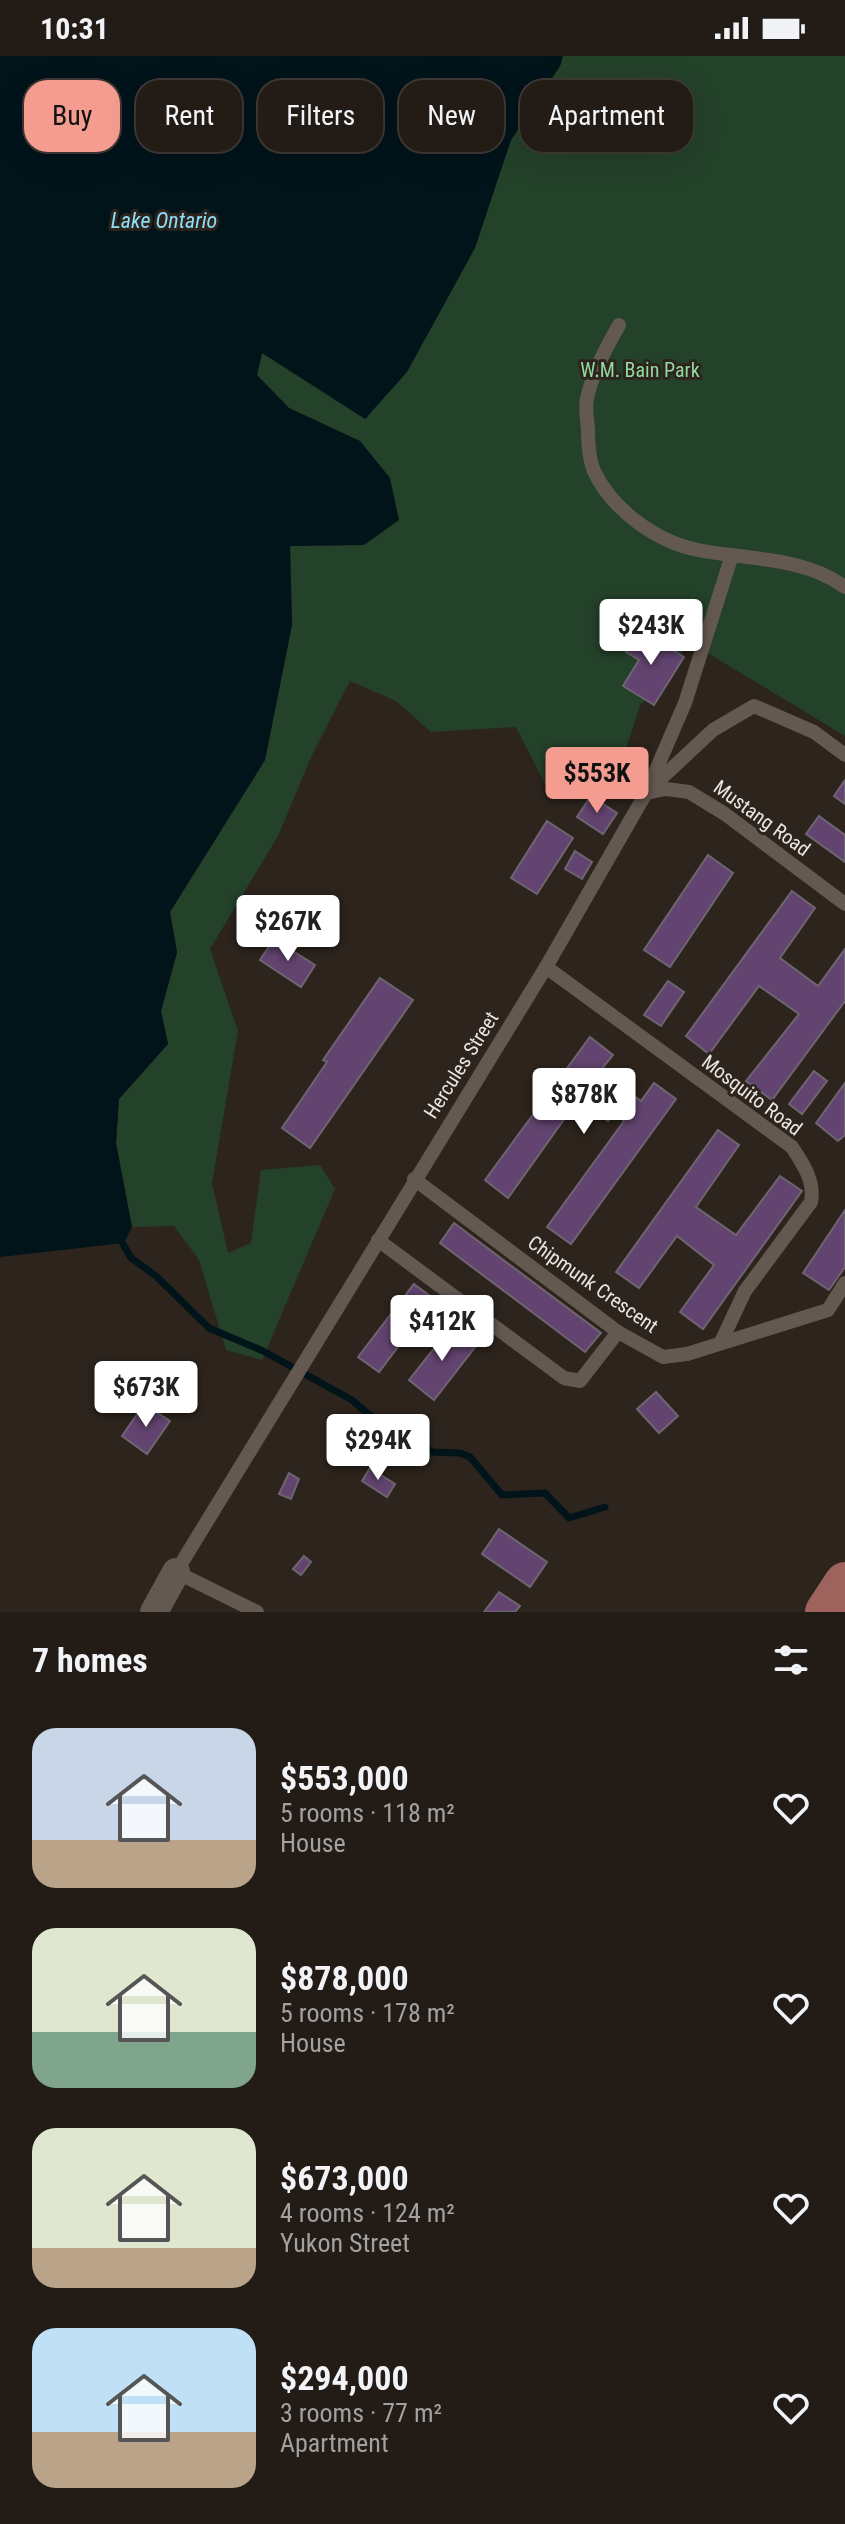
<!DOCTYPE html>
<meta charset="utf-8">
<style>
:root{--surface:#221b16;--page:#2e2823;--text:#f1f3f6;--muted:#a2a1a1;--line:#3f3935;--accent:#f59c90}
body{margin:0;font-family:"Roboto Condensed",sans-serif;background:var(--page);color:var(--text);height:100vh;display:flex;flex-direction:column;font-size:30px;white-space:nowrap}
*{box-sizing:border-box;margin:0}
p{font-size:26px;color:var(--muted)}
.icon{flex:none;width:44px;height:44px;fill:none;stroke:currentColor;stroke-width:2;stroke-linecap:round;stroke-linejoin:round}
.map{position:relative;height:1556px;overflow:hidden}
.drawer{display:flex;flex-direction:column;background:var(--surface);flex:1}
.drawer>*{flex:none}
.guide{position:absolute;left:24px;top:24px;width:798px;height:72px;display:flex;gap:16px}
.price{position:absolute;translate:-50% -68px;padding:0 18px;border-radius:8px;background:#fff;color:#222;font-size:26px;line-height:52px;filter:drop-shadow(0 2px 4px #0008)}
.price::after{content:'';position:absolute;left:50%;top:48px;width:24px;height:18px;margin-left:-12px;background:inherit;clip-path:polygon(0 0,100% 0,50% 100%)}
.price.selected{background:var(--accent);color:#111}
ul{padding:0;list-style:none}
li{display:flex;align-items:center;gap:24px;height:200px;padding:0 32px}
li span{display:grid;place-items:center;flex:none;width:224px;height:160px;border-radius:24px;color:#555}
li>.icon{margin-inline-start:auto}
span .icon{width:96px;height:96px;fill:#fffc;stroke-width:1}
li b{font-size:34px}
h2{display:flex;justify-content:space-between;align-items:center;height:96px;padding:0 32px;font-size:34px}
.pill{padding:0 28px;border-radius:24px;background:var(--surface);box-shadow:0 8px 32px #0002,0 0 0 2px var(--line);font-size:28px;line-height:72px}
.pill.selected{background:var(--accent);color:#111}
.status{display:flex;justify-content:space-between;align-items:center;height:56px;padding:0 40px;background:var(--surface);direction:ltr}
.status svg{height:22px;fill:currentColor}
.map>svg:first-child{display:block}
</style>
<div class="status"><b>10:31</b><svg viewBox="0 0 49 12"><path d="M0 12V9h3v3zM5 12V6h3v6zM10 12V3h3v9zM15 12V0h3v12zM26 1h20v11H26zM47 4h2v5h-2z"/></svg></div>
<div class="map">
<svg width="845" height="1556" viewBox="0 0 845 1556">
<rect width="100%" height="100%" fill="#2d241d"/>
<path fill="#24412a" d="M563 0H845V680L688 585 676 608 640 650 612 735 549 736 516 671 431 676 396 645 350 625 312 699 278 780 210 893 238 975 212 1127 228 1197 251 1187 261 1114 320 1109 335 1133 262 1304 226 1294 199 1204 174 1170 132 1171 116 1087 119 1043 168 988 161 955 177 897 170 856 265 704 292 569 290 490 363 489 360 386 289 352 257 319 262 296 366 363 424 284 448 241 511 84 560 10Z"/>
<path fill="#00141a" d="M0 0H563L560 10 511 84 475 192 407 316 365 363 262 297 257 319 289 352 360 385 390 422 399 464 364 489 290 490 292 569 265 704 170 856 177 896 161 955 168 988 119 1043 116 1087 132 1171 124 1187 0 1201Z"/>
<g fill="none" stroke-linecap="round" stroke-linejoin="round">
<path stroke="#00141a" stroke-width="7" d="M119 1181 131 1202 156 1220 209 1272 263 1295 352 1344 368 1358 383 1366 394 1364 403 1368 422 1390 432 1396 460 1397 470 1401 502 1439 545 1437 569 1462 605 1451"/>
</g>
<g fill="#634470" stroke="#6d6570" stroke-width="2">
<path d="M640 574 684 601 654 649 623 630 639 604 626 596Z"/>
<path d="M845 724V748L834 740Z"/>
<path d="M591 740 617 757 603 778 577 761Z"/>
<path d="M819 760 845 779V806L806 778Z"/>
<path d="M547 765 573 782 537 838 511 822Z"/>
<path d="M575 795 592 806 582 823 565 813Z"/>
<path d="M708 799 733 817 670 911 644 894Z"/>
<path d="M792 835 815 852 780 902 818 930 845 893V945L772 1044 746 1025 799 958 759 930 709 998 686 980Z"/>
<path d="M274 883 315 909 301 931 260 904Z"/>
<path d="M380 922 413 944 310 1092 282 1072 327 1006 323 1004Z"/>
<path d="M668 925 684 936 661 970 644 959Z"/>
<path d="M590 981 613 999 600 1015 641 1045 654 1027 676 1043 571 1188 547 1171 624 1065 614 1057 608 1065 589 1052 596 1043 585 1034 508 1142 485 1124Z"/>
<path d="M814 1015 827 1025 802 1058 789 1048Z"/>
<path d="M845 1027V1079L838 1085 816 1067Z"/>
<path d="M718 1074 739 1089 696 1151 736 1179 780 1120 802 1135 703 1273 680 1256 714 1209 677 1180 639 1232 616 1216Z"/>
<path d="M845 1154V1211L829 1234 803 1217Z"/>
<path d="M454 1167 601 1277 585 1296 440 1187Z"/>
<path d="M414 1228 434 1243 379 1316 358 1301Z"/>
<path d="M451 1271 476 1290 434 1344 409 1324Z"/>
<path d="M656 1336 678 1360 659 1377 637 1353Z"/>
<path d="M144 1348 170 1365 147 1398 122 1380Z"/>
<path d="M370 1412 395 1428 387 1441 362 1425Z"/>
<path d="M289 1417 299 1423 291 1443 279 1438Z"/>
<path d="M499 1473 547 1506 530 1531 482 1498Z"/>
<path d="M304 1500 311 1506 301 1519 293 1513Z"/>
<path d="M499 1536 520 1550 515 1556H484Z"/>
</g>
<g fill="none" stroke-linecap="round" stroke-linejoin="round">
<g stroke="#645951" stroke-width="14">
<path d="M619 269C606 292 593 316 587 342 585 352 587 363 588 373 588 385 589 403 594 415 612 454 657 486 698 494 747 504 802 500 845 531"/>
<path d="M652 731 713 674 754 650 814 676 845 699"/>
<path d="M646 737 666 733 689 736 725 758 845 848"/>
<path d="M546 911 792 1091C803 1108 815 1125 811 1146L745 1235 721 1286"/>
<path d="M414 1123 618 1276 663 1301 687 1298 828 1254 845 1227"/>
<path d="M378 1184 564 1322 580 1325 618 1276"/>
<path d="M257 1556 176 1516 546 911 646 737 685 647 732 499"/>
</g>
<path stroke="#645951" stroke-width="28" d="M154 1556 176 1516"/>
<path stroke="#9d635c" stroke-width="42" d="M826 1556 845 1527"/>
</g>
<g text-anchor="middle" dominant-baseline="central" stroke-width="6" stroke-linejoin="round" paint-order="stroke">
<g font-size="20" fill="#92daa0" stroke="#2d241d">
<text x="640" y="314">W.M. Bain Park</text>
</g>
<g font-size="20" fill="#ebe5df" stroke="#2d241d">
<text transform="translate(762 762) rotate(36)">Mustang Road</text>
<text transform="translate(461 1009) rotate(-58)">Hercules Street</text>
<text transform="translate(752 1039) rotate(37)">Mosquito Road</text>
<text transform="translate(593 1228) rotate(35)">Chipmunk Crescent</text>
</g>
<g font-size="22" font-style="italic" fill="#8ddff8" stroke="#2d241d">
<text x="164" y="164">Lake Ontario</text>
</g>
</g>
</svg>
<b class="price" style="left:651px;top:611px">$243K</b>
<b class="price selected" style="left:597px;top:759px">$553K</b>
<b class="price" style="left:288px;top:907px">$267K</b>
<b class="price" style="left:584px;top:1080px">$878K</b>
<b class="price" style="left:442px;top:1307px">$412K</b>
<b class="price" style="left:146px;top:1373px">$673K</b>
<b class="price" style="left:378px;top:1426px">$294K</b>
<div class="guide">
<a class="pill selected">Buy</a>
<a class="pill">Rent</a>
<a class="pill">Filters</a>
<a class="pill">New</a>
<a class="pill">Apartment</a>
</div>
</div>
<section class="drawer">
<h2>7 homes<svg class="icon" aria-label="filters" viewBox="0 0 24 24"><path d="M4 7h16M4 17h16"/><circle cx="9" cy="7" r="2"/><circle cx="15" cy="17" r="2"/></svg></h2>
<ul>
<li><span style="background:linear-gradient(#c9d6e8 70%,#b9a48a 0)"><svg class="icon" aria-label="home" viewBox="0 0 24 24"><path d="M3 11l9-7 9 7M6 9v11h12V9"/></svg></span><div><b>$553,000</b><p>5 rooms · 118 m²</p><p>House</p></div><svg class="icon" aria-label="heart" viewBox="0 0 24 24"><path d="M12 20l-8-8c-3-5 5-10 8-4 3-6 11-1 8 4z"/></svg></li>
<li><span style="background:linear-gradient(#dfe7d0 65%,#7fa58c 0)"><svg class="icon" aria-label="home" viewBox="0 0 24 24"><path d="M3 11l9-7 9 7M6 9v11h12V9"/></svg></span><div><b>$878,000</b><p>5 rooms · 178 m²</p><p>House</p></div><svg class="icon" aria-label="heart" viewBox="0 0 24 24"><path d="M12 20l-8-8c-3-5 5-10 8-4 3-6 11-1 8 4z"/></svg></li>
<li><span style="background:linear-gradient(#dfe7d0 75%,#b9a48a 0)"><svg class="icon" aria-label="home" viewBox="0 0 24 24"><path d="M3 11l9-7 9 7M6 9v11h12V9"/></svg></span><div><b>$673,000</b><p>4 rooms · 124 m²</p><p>Yukon Street</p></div><svg class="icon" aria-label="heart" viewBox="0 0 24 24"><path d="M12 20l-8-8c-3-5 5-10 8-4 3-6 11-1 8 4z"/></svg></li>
<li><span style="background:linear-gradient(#bfe0f5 65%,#b9a48a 0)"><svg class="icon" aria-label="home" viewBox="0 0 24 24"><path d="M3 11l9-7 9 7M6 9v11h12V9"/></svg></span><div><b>$294,000</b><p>3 rooms · 77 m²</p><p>Apartment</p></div><svg class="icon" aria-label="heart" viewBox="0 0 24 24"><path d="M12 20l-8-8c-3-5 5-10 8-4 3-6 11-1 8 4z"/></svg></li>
</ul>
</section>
